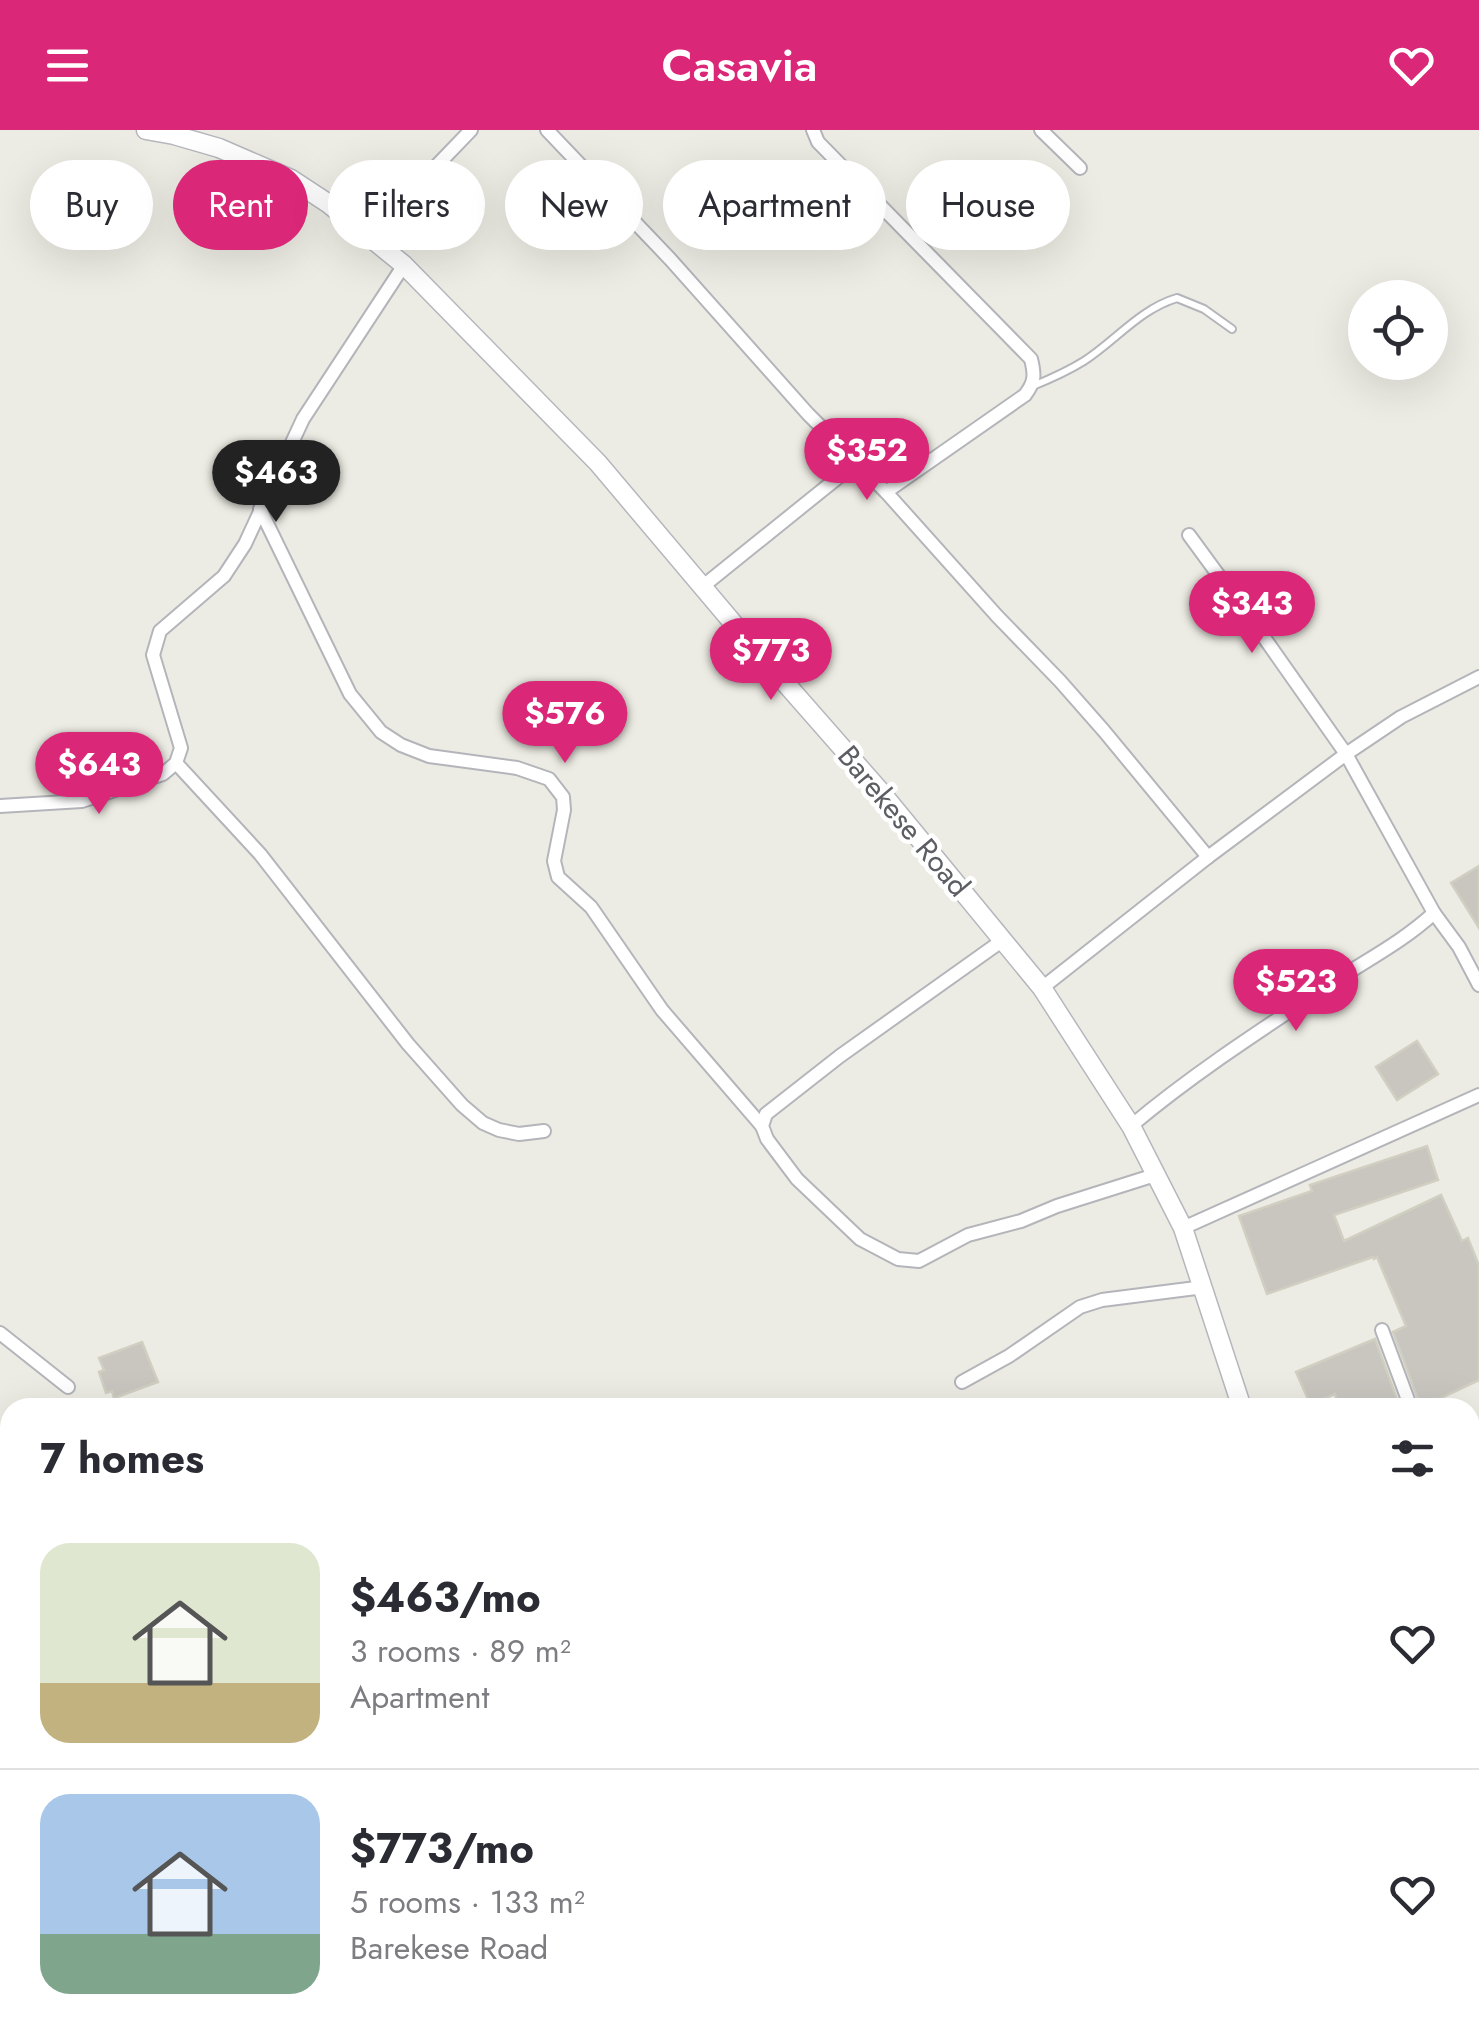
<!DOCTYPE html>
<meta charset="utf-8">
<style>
:root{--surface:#fff;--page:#f2f2f3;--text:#2b2b33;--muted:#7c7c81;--line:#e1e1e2;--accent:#db2777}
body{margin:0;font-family:Jost,sans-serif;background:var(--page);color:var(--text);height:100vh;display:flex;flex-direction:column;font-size:38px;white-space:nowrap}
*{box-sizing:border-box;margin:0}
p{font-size:32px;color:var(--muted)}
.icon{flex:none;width:55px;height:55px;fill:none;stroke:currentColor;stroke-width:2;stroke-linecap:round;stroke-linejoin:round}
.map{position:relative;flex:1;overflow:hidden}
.sheet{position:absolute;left:0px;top:1268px;width:1480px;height:642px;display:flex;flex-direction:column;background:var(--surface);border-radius:30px 30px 0 0;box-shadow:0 10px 40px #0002}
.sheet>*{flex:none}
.top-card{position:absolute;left:30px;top:30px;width:1420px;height:90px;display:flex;gap:20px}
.fabs{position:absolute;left:1348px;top:150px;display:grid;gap:20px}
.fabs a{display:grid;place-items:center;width:100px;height:100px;border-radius:50%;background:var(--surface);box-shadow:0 10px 40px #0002;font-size:50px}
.price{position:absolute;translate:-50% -85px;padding:0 22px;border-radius:35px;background:var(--accent);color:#fff;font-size:32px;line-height:65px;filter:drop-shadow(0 2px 5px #0008)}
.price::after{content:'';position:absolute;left:50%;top:60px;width:30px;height:22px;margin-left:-15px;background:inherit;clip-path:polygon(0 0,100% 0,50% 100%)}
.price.on{background:#222;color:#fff}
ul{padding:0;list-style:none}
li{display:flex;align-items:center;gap:30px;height:250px;padding:0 40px}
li+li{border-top:2px solid var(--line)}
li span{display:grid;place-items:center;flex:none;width:280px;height:200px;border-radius:30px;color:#555}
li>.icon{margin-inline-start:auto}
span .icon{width:120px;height:120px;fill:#fffc;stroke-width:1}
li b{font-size:42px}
h2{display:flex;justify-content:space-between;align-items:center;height:120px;padding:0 40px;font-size:42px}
.pill{padding:0 35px;border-radius:45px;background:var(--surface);box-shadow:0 10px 40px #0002;font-size:35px;line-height:90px}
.pill.on{background:var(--accent);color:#fff}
header{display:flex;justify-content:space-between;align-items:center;height:130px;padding:0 40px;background:var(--accent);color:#fff;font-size:45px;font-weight:600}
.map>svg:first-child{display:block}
</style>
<header><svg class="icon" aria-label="menu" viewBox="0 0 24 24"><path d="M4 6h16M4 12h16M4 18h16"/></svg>Casavia<svg class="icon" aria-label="heart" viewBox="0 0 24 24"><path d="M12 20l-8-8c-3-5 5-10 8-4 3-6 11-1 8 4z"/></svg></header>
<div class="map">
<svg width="1479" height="1908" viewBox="0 0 1479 1908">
<rect width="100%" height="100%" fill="#edece4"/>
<g fill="#c9c6c0" stroke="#d1cec2" stroke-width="2.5">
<path d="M1479 736V798L1451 753Z"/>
<path d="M1417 911 1438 944 1397 970 1376 937Z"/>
<path d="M1427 1016 1438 1050 1334 1085 1344 1111 1441 1065 1462 1111 1468 1108 1479 1136V1250L1424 1276 1418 1269 1393 1202 1406 1196 1377 1127 1374 1129 1373 1127 1267 1164 1239 1086 1312 1061 1310 1055Z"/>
<path d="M1375 1209 1399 1275 1393 1278H1339L1335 1264 1310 1274 1296 1242Z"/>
<path d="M142 1212 158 1252 114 1268 112 1261 106 1263 99 1242 104 1240 99 1228Z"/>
</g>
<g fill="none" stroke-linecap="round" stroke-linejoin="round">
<g stroke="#b4b5ba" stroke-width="10">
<path id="service" d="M1033 256C1050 249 1068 241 1084 231 1115 211 1140 179 1177 168L1204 179 1232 199"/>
</g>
<g stroke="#b4b5ba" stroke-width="16">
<g id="minor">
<path d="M547 0 670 129 808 284 886 362 997 486 1060 551 1104 601 1208 727"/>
<path d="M813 0 818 12 1031 229C1035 245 1035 252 1025 265L886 362"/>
<path d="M1041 0 1080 38"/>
<path d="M369 106 471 0"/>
<path d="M260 379 350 564 381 602 401 615 429 626 517 638 549 649 563 667 564 680 554 731 558 747 591 777 662 880 762 996"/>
<path d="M1189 405 1263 506 1346 624 1434 783 1459 817 1479 855"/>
<path d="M702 457 856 333"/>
<path d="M176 633 260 724 408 914 462 975 483 993 499 1000 519 1004 544 1001"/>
<path d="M0 676 82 671 163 644 176 633 181 618 153 525 160 501 224 446 245 414 303 289 404 135"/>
<path d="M1003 810 840 926 766 984 762 996 767 1009 797 1049 860 1109 898 1129 919 1131 968 1105 1021 1091 1057 1076 1155 1045"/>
<path d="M1042 858 1208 727 1346 624 1401 587 1479 547"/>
<path d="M1131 996C1194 943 1264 898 1332 853 1368 829 1401 813 1434 783"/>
<path d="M1183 1098 1479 965"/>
<path d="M1382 1200 1411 1278"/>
<path d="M0 1203 68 1257"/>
<path d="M962 1252 1009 1226 1080 1177 1102 1170 1204 1157"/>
<path d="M0 1806 10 1813"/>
<path d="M128 1900 139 1908"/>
<path d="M778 1900 787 1908"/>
<path d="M266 1908 273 1900"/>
<path d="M817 1908 827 1900"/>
</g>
</g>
<g stroke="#b5b7bd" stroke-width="21">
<g id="secondary">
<path d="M146 0 174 5 219 18 291 49 329 74 404 135 598 333 744 506 880 661 1042 858 1131 996 1183 1098 1242 1278"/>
<path d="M1470 1761 1479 1774"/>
</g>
</g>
<use href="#service" stroke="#fff" stroke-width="6"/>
<use href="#minor" stroke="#fff" stroke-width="12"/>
<use href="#secondary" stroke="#fff" stroke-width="18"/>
</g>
<g text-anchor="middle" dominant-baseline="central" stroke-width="9" stroke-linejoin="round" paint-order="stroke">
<g font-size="30" fill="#5c5e63" stroke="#fff">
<text transform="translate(904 691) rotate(50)">Barekese Road</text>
</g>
</g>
</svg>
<div class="fabs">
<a><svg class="icon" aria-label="locate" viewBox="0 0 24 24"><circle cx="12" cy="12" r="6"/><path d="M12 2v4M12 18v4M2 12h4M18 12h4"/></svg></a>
</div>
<b class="price" style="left:867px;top:373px">$352</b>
<b class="price on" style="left:276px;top:395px">$463</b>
<b class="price" style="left:1252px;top:526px">$343</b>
<b class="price" style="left:771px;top:573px">$773</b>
<b class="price" style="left:565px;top:636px">$576</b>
<b class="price" style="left:99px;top:687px">$643</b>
<b class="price" style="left:1296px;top:904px">$523</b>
<div class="top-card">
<a class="pill">Buy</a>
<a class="pill on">Rent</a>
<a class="pill">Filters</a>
<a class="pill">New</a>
<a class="pill">Apartment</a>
<a class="pill">House</a>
</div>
<section class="sheet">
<h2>7 homes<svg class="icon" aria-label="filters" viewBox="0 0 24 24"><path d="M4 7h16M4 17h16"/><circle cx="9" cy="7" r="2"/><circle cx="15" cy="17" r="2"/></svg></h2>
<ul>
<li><span style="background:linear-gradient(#dfe7d0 70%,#c2b280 0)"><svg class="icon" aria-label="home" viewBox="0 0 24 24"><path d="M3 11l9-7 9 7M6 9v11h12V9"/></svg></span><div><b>$463/mo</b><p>3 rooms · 89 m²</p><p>Apartment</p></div><svg class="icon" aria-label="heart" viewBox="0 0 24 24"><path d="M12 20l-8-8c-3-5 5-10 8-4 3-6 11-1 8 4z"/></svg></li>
<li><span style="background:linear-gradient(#a9c7e8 70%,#7fa58c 0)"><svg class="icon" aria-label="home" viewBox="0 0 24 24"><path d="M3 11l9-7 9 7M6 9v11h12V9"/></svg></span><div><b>$773/mo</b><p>5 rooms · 133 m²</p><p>Barekese Road</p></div><svg class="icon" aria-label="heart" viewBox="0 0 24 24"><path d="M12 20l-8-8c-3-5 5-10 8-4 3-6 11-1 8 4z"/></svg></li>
</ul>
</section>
</div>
